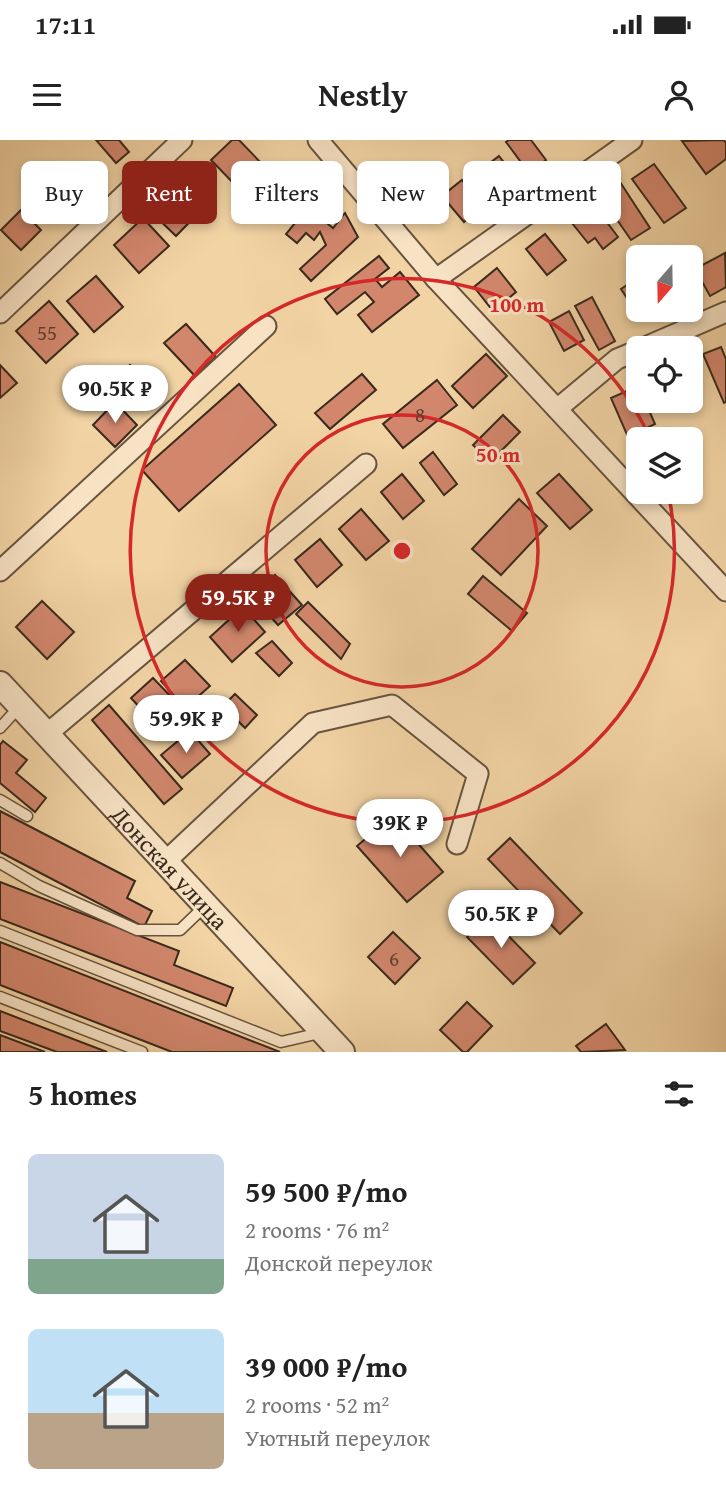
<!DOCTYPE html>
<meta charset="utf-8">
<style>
:root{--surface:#fff;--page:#f2f2f2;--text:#222;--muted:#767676;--accent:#8f2418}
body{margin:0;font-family:"Gentium Book Plus",serif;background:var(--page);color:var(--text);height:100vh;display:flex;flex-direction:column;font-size:26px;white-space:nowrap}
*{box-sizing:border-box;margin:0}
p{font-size:23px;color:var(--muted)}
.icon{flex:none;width:38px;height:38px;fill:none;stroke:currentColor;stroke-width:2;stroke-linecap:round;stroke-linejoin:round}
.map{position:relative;height:912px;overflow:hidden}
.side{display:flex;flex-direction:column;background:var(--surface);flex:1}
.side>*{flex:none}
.top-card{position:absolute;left:21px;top:21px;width:684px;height:63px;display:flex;gap:14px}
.needle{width:46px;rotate:200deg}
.buttons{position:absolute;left:626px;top:105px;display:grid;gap:14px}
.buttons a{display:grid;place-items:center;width:77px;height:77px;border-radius:10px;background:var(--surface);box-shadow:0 4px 10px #0003;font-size:35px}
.price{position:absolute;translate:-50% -60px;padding:0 16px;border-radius:24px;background:#fff;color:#222;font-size:23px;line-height:46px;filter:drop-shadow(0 2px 4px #0008)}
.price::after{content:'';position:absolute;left:50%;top:42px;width:21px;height:16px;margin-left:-10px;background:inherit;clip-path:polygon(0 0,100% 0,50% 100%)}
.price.on{background:var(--accent);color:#fff}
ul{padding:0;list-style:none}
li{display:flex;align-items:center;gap:21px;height:175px;padding:0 28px}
li span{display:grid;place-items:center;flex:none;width:196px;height:140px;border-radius:10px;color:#555}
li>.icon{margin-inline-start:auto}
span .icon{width:84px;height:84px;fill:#fffc;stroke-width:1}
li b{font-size:30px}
h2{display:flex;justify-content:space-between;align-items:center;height:84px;padding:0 28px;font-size:30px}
.chip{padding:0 24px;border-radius:10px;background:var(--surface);box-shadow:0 4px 10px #0003;font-size:24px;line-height:63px}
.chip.on{background:var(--accent);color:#fff}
.status{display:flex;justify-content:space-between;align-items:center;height:49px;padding:0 35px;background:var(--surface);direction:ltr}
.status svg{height:19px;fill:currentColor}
header{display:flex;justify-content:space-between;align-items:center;height:91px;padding:0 28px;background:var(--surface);font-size:32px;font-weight:700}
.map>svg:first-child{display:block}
</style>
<div class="status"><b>17:11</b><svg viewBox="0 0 49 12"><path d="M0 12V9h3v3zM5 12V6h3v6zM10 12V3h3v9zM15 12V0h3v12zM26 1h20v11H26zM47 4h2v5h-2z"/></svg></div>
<header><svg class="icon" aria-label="menu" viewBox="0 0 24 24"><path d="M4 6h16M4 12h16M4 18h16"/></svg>Nestly<svg class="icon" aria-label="person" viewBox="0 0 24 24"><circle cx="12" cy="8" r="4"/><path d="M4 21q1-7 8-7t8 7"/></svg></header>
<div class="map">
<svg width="726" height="912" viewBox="0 0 726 912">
<rect width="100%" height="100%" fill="#f2d3a4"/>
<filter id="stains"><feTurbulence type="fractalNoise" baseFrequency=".00286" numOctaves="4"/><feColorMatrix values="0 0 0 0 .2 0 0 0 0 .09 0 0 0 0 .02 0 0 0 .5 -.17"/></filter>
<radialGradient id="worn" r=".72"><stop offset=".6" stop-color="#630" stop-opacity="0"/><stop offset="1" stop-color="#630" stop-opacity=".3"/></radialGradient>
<g fill="#d2876d" stroke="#392a1d" stroke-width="2">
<path d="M96 0H119L129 12 116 23Z"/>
<path d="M232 0H239L290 53 265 76 211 20Z"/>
<path d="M509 0H531L546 20 529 33 506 2Z"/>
<path d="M724 0 726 3V19L706 34 682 1Z"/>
<path d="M499 16 517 39 495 56 477 33Z"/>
<path d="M84 23 100 39 87 51 72 34Z"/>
<path d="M654 24 686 68 664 83 632 39Z"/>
<path d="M188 34 213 58 176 96 151 72Z"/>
<path d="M462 40 484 65 464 82 442 56Z"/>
<path d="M620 42 650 88 631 100 600 55Z"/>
<path d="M321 47 337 69 322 79 333 88 345 73 358 97 311 141 300 129 326 105 320 92 314 100 306 93 297 103 286 94 300 77 293 67Z"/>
<path d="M53 52 68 68 54 80 39 64Z"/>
<path d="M591 61 618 97 603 109 595 98 588 103 568 78Z"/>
<path d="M21 70 41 90 21 110 1 90Z"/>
<path d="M143 78 169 106 139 133 114 105Z"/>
<path d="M545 94 566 120 547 135 526 109Z"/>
<path d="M725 113 726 147 710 156 695 129Z"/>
<path d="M379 116 389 128 375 139 382 147 400 132 419 155 372 192 358 175 374 162 365 152 337 174 325 159Z"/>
<path d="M497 128 516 152 493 171 474 147Z"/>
<path d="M96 136 123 167 94 192 67 161Z"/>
<path d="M636 139 639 143V170H645L638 175 621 149Z"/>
<path d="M592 157 615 201 599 210 575 166Z"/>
<path d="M49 161 78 194 46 223 16 191Z"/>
<path d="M569 171 584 200 564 211 549 182Z"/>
<path d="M186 184 216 217 195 236 164 203Z"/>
<path d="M721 207 726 219V262L724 263 703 214Z"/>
<path d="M486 214 507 236 473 268 452 246Z"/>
<path d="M0 225 17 243 0 258Z"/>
<path d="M130 225 150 246 128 267 108 246Z"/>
<path d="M362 234 376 250 330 289 315 273Z"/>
<path d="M437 240 457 265 403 308 383 284Z"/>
<path d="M239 244 276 285 179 371 142 330Z"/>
<path d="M638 246 639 261H645L655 284 628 297 611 258Z"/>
<path d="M115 262 137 285 115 307 93 285Z"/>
<path d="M503 275 520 292 490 322 473 305Z"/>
<path d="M433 312 457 344 444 355 420 323Z"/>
<path d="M402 334 424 361 403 379 381 352Z"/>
<path d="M559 334 592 370 570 389 537 353Z"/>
<path d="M519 359 547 386 501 435 472 409Z"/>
<path d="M361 369 389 401 366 420 339 389Z"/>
<path d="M320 399 342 425 317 447 295 420Z"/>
<path d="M275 435 302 465 278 485 252 456Z"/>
<path d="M483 436 527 473 512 491 468 454Z"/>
<path d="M42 461 74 492 47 519 16 487Z"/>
<path d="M308 462 350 504 341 519 296 474Z"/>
<path d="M243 467 265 492 232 522 210 497Z"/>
<path d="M272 501 292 523 279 536 256 513Z"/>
<path d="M185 520 210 546 185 568 161 541Z"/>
<path d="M153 538 179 565 156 585 131 558Z"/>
<path d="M235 554 257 575 245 588 223 566Z"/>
<path d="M109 565 182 649 164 664 92 580Z"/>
<path d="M190 591 210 614 182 638 161 615Z"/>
<path d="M3 601 27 620 16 633 46 658 35 672 0 643V605Z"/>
<path d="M0 671 135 741 127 758 152 771 144 787 0 712Z"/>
<path d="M393 675 443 732 407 762 357 706Z"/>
<path d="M510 698 582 773 560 794 488 719Z"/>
<path d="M0 742 179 811 174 825 233 848 226 866 0 779Z"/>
<path d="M489 776 535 823 513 844 467 797Z"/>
<path d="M393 792 420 818 395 844 368 817Z"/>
<path d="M0 802 280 912H172L0 845Z"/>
<path d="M467 862 492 886 467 912H463L440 890Z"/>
<path d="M0 871 107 912H57L0 891Z"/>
<path d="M606 884 625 910 581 912 576 906Z"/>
<path d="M0 895 45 912H0Z"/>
</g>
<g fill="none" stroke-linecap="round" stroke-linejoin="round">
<g stroke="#67543f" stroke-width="13">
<g id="service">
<path d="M0 588 20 566"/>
<path d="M0 660 27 676"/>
<path d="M0 723 39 746 137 790H180L205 766"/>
<path d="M0 791 281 902 320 893"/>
<path d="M0 857 142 912"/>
</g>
</g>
<g stroke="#67543f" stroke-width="23">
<g id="minor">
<path d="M318 0 436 139 726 451"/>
<path d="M436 139 632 0"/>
<path d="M0 173 182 0"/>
<path d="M643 208 726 172"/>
<path d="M557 269 617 219 639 210"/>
<path d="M0 431 266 186"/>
<path d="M47 594 366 324"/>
<path d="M165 722 313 583 392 565 478 634 457 704"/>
</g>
</g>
<g stroke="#67543f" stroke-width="28">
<g id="tertiary">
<path id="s1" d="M0 544 342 912"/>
</g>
</g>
<use href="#service" stroke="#f7e2c4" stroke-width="10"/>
<use href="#minor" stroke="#f7e2c4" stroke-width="19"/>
<use href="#tertiary" stroke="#f7e2c4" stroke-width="24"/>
</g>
<g fill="none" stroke="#d62828" stroke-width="3.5">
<circle cx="402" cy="411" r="136"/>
<path d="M668 352A272 272 0 1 1 650 298"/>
</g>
<g text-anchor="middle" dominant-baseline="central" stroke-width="6" stroke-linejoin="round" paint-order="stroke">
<g font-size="21" fill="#5f4131">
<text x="47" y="192">55</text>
<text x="420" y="274">8</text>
<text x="394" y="818">6</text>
</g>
<g font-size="24" fill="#392a1d" stroke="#f7e2c4">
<text stroke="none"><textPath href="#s1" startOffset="250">Донская улица</textPath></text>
</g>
</g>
<circle cx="402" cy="411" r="10" fill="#d62828" stroke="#f7e2c4" stroke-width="3.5"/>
<g font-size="21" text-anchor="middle" font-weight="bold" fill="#d62828" stroke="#f7e2c4" stroke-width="6" stroke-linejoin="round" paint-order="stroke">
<text x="517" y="172">100 m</text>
<text x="498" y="322">50 m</text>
</g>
<rect width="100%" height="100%" filter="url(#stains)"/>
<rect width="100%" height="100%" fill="url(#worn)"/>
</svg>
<div class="buttons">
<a><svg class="needle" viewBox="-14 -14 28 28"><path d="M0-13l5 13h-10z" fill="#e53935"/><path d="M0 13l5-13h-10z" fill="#767676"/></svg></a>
<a><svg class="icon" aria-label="locate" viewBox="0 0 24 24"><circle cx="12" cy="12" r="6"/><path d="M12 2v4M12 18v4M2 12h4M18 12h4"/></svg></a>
<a><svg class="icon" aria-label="layers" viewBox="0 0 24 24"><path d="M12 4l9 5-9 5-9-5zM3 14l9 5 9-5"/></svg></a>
</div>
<b class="price" style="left:115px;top:285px">90.5K ₽</b>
<b class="price on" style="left:238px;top:494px">59.5K ₽</b>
<b class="price" style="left:186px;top:615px">59.9K ₽</b>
<b class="price" style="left:400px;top:719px">39K ₽</b>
<b class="price" style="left:501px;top:810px">50.5K ₽</b>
<div class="top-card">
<a class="chip">Buy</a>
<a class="chip on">Rent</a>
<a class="chip">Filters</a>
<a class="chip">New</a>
<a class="chip">Apartment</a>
</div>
</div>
<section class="side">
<h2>5 homes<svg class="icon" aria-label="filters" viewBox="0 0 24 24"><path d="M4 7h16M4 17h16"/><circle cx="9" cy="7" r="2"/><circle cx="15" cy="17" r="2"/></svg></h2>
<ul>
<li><span style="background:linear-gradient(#c9d6e8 75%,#7fa58c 0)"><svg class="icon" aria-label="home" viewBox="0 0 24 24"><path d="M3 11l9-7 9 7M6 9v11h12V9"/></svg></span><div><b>59 500 ₽/mo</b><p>2 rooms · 76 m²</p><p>Донской переулок</p></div></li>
<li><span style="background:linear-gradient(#bfe0f5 60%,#b9a48a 0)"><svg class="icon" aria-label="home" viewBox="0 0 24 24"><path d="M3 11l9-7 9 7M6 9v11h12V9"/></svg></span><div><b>39 000 ₽/mo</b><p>2 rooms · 52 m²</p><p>Уютный переулок</p></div></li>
</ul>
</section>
